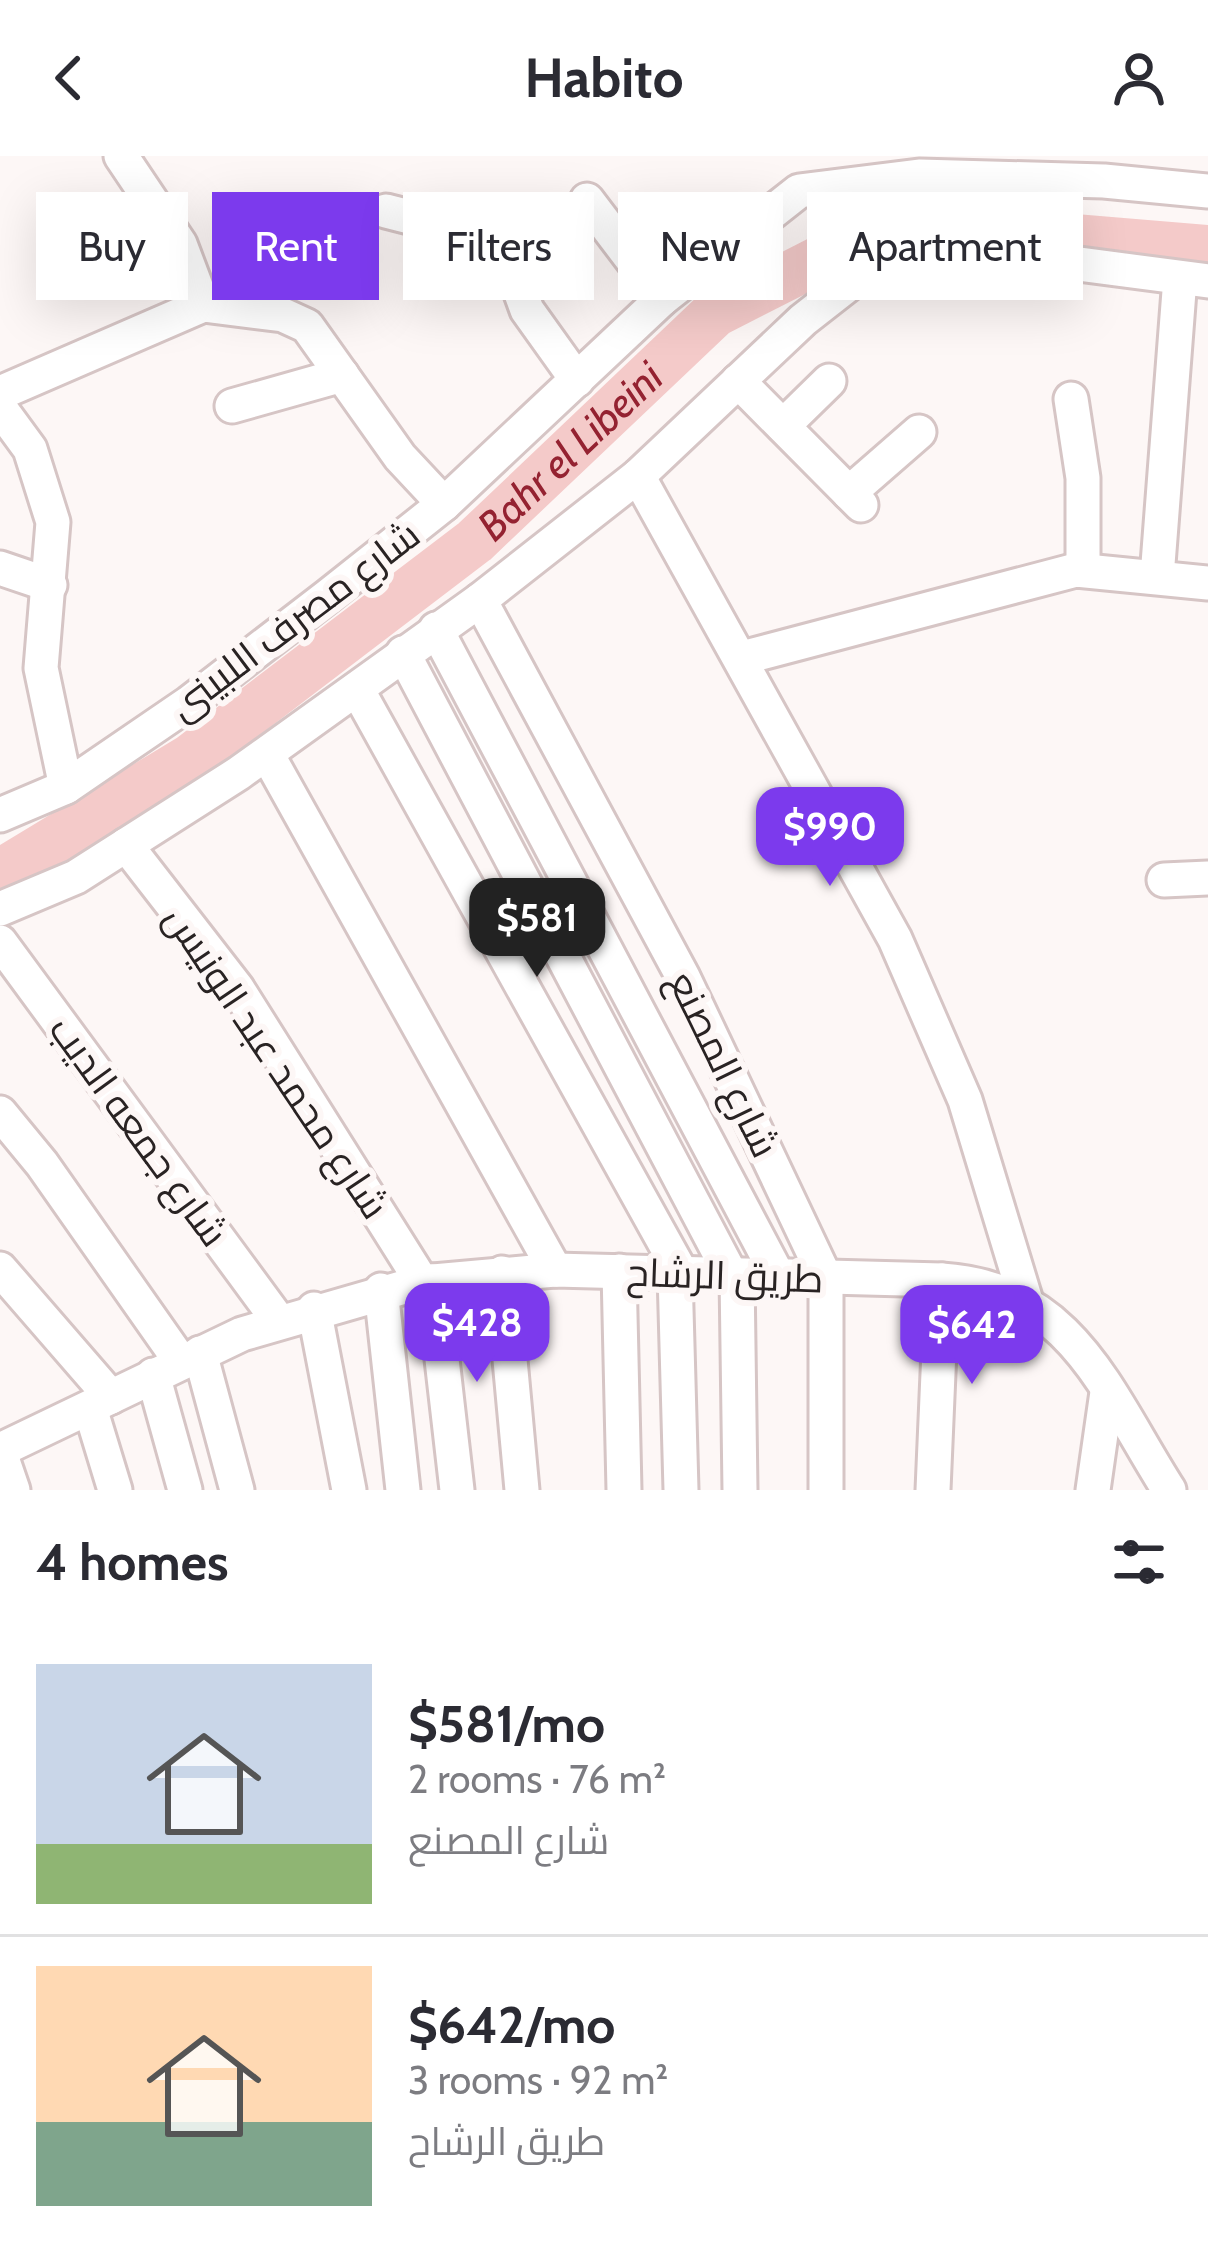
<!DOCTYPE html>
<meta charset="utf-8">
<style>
:root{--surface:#fff;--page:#f7f7f7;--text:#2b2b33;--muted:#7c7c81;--line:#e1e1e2;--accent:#7c3aed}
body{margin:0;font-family:Cabin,Cairo,sans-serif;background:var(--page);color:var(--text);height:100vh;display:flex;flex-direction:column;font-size:45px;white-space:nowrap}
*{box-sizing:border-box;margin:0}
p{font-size:39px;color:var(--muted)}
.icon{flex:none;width:66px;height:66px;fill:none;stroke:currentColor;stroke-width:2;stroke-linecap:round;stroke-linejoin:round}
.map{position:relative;height:1334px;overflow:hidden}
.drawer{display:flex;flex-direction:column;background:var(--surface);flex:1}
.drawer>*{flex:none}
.guide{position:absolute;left:36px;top:36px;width:1137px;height:108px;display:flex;gap:24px}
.price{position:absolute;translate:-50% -102px;padding:0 27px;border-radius:24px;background:var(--accent);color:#fff;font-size:39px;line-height:78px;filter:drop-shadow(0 3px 6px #0008)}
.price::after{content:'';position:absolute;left:50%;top:72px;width:36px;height:27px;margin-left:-18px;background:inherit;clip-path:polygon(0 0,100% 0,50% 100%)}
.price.on{background:#222;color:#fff}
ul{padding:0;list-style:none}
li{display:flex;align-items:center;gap:36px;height:300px;padding:0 36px}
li+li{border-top:3px solid var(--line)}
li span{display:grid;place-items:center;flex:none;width:336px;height:240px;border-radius:0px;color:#555}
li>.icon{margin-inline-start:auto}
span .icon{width:144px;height:144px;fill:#fffc;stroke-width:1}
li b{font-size:51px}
h2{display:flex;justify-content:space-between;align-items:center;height:144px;padding:0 36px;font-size:51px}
.chip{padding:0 42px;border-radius:0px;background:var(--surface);box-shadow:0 12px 48px #0002;font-size:42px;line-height:108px}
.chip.on{background:var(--accent);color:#fff}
header{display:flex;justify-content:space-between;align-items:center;height:156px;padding:0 36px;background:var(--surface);font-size:54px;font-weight:700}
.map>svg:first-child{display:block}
</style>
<header><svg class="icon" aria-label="back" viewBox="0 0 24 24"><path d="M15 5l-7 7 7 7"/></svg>Habito<svg class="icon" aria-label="person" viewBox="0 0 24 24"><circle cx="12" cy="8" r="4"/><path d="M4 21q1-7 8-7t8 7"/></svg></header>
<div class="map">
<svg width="1208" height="1334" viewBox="0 0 1208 1334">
<rect width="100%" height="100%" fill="#fdf7f6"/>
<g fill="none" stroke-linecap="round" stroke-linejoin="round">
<path stroke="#f4cac9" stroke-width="48" id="s1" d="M0 717 190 602 475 385 715 157 831 98 932 70 1208 93"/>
<g stroke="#d6c5c5" stroke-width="39">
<g id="minor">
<path d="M121 0 180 88 203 149"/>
<path d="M587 44 662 143"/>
<path d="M386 55 441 69 497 71 527 154 577 224"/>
<path d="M203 149 283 159 307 170 400 301 444 348"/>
<path d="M738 225 861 349"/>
<path d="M0 237 203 149"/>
<path d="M1071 243 1083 322V413"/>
<path d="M232 250 342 219"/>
<path d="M0 252 30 293 53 366 41 512 66 631"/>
<path d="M783 270 829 225"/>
<path d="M638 320 895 783 965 944 1026 1145"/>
<path d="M849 337 919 276"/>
<path d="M0 412 50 429"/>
<path d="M1157 421 1180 122"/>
<path d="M480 444 683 821 826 1123V1334"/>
<path d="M436 473 778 1120"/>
<path d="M403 497 731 1119"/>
<path d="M742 502 1076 414 1208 427"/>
<path d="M357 533 682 1118"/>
<path d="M267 598 555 1114"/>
<path d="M0 659 66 631 189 547 328 440 444 348 662 143 799 35 919 20 1104 25 1208 35"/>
<path d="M126 689 237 832 422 1126"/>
<path d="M1164 724 1208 722"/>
<path d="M0 753 76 721 239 617 480 444 638 320 803 164 881 103 980 95 1208 125"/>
<path d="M0 786 278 1164"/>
<path d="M0 957 42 1008 181 1206"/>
<path d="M0 1113 111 1241"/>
<path d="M619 1115 624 1334"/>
<path d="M502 1117 522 1334"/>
<path d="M675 1117 681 1334"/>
<path d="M737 1119 740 1334"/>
<path d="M433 1125 457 1334"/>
<path d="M381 1134 403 1334"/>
<path d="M314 1153 349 1334"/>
<path d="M200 1197 237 1334"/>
<path d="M153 1219 185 1334"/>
<path d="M90 1252 115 1334"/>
<path d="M0 1294 242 1178 422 1126 555 1114 942 1124C1072 1132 1107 1237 1169 1334"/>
<path d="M0 1296 13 1334"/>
<path d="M933 1334 942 1124"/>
<path d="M1093 1334 1107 1236"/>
</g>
</g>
<use href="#minor" stroke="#fff" stroke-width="33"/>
</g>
<g text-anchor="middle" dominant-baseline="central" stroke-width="12" stroke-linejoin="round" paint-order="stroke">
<g font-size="39" fill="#292323" stroke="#fdf7f6">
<text transform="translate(294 464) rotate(-37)">شارع مصرف اللبينى</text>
<text transform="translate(277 906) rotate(56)">شارع محمد عبد الونيس</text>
<text transform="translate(724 908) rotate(64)">شارع المصنع</text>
<text transform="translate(139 975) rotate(54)">شارع جمعه الديب</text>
<text transform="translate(725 1119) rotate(2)">طريق الرشاح</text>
</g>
<g font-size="42" font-style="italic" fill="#942231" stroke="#fdf7f6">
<text stroke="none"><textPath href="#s1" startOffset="711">Bahr el Libeini</textPath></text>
</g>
</g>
</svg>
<b class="price" style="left:830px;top:733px">$990</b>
<b class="price on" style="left:537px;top:824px">$581</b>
<b class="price" style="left:477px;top:1229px">$428</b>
<b class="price" style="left:972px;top:1231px">$642</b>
<div class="guide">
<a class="chip">Buy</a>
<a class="chip on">Rent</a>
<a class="chip">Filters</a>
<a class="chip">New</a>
<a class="chip">Apartment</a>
</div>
</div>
<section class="drawer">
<h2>4 homes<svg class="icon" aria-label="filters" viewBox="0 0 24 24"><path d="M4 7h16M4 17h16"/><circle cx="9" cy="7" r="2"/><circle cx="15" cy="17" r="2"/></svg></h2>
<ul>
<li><span style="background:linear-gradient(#c9d6e8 75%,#8fb573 0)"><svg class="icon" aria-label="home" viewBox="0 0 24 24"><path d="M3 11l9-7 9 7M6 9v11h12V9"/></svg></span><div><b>$581/mo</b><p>2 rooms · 76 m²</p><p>شارع المصنع</p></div></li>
<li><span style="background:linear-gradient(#ffd9b3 65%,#7fa58c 0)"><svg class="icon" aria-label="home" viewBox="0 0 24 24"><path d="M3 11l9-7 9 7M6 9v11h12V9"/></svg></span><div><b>$642/mo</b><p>3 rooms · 92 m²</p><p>طريق الرشاح</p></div></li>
</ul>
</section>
